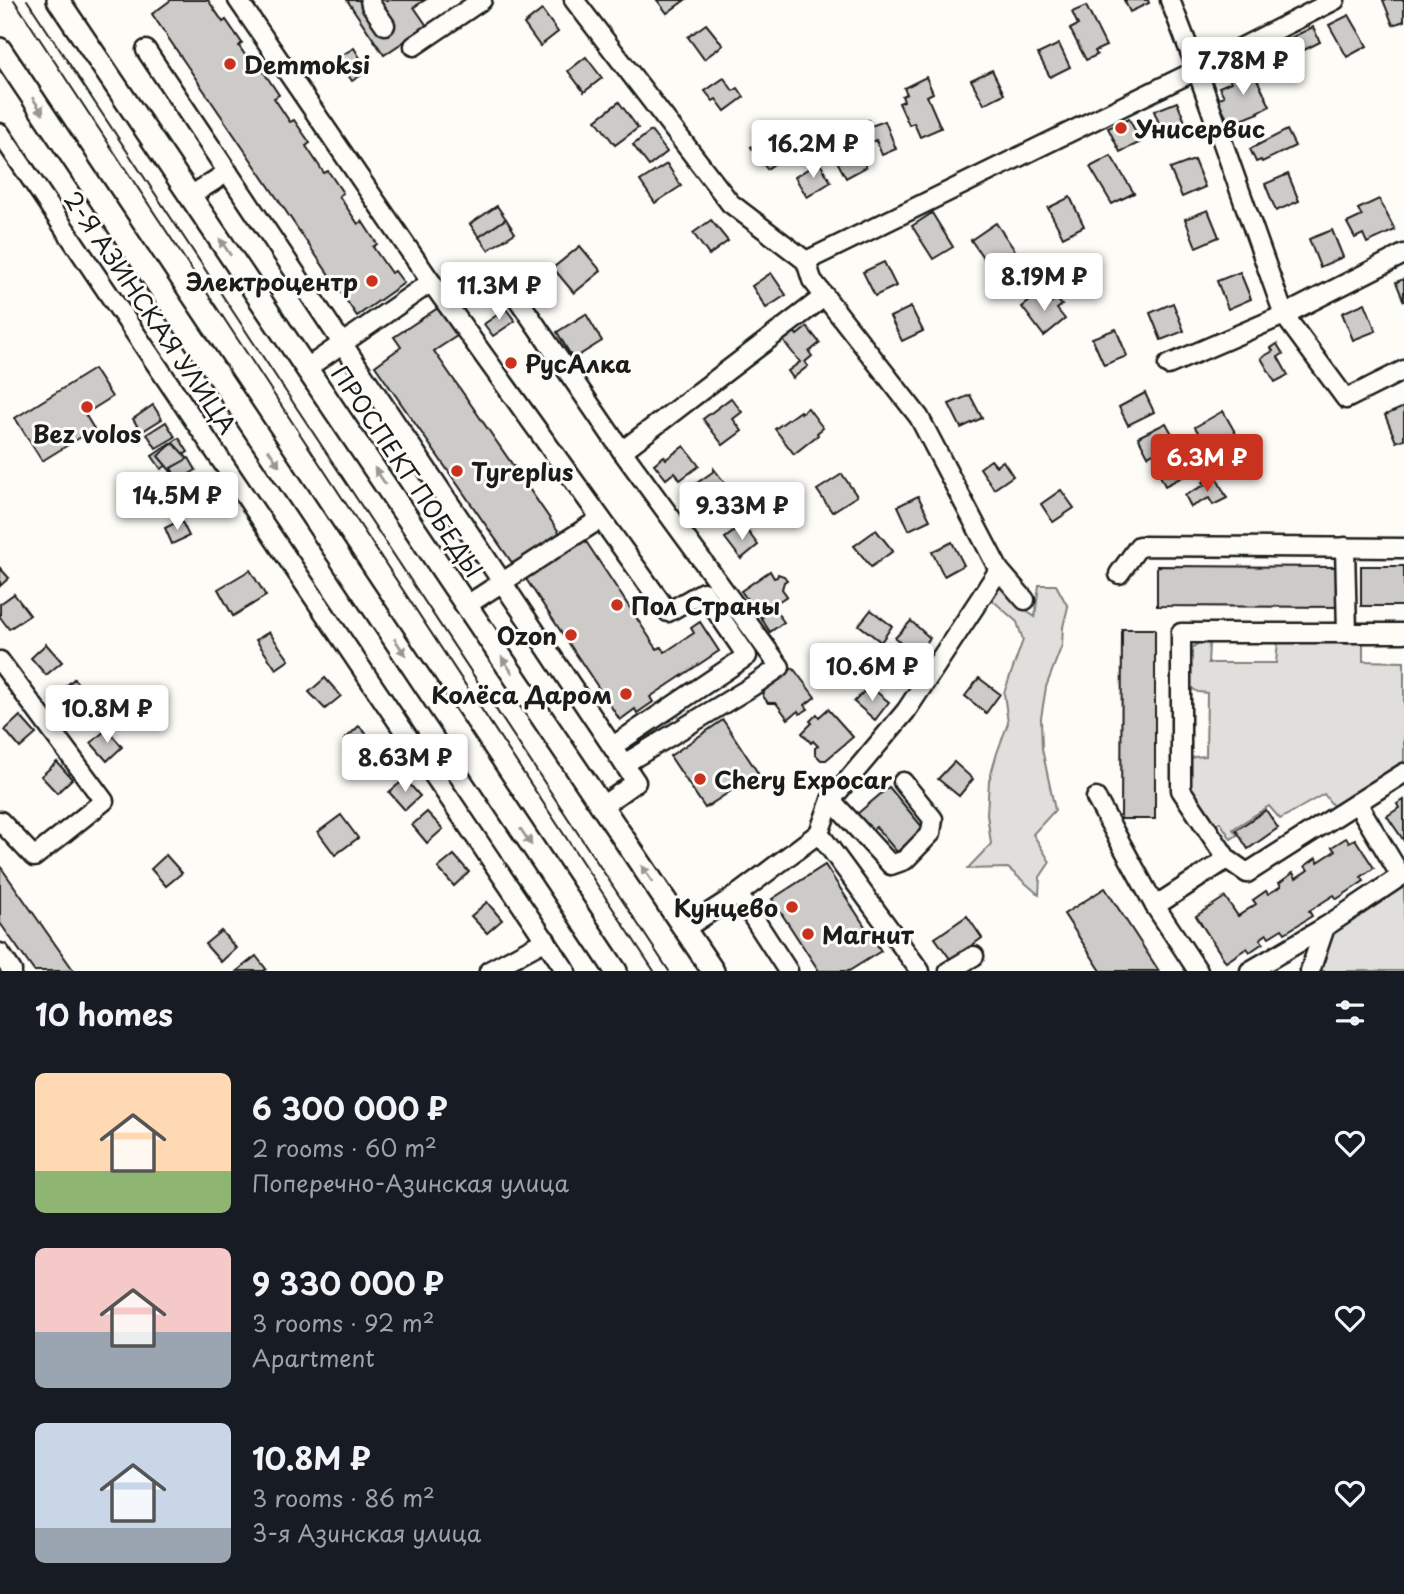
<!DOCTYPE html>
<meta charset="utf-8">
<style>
:root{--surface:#171b24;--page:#242831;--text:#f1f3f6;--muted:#9ea1a6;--accent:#c8321e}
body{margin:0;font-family:"Playpen Sans",sans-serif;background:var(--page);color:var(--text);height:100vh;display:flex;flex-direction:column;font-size:26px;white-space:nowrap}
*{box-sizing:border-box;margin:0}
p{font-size:23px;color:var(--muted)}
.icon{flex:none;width:38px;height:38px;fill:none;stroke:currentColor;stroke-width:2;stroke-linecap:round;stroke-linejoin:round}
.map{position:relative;height:971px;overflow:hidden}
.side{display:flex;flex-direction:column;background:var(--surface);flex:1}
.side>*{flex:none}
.price{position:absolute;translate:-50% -60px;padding:0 16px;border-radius:7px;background:#fff;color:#222;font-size:23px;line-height:46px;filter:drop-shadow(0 2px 4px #0008)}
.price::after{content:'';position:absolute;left:50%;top:42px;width:21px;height:16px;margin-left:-10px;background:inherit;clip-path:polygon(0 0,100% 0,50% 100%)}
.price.selected{background:var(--accent);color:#fff}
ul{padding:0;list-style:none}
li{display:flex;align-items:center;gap:21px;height:175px;padding:0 35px}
li span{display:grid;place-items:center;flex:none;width:196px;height:140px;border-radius:10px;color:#555}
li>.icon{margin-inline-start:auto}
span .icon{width:84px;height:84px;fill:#fffc;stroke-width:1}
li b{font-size:30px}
h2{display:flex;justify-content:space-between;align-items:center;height:84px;padding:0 35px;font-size:30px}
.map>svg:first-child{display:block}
</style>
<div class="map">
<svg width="1404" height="971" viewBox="0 0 1404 971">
<rect width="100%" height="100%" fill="#fdfcf7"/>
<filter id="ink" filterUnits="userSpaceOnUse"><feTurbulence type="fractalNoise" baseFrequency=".0143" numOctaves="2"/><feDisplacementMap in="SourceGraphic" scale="14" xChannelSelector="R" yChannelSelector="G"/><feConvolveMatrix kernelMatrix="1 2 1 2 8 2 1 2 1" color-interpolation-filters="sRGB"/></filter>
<g filter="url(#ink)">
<g fill="#e0dfdb" stroke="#7e7e7c" stroke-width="2">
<path d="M1002 585 1017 594 1028 612 1035 617 1039 585H1056L1068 607 1063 627 1062 645 1046 687 1041 718 1042 749 1055 810 1033 834 1050 862 1040 877 1039 895 1008 868 967 869 991 844 987 814 989 781 997 753 1008 723 1004 693 1023 640 1017 622 990 598Z"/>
<path d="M1203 640 1209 644 1208 663H1276L1278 641 1363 640V661L1404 662V761L1333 806 1324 794 1280 819 1269 806 1233 829 1237 835 1231 839 1220 822 1214 825 1188 785 1187 762 1194 757 1206 756 1207 693 1198 692 1190 687 1189 650Z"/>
<path d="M1404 887V971H1320L1332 934Z"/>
</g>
<g fill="#cccbc8" stroke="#1c1c1c" stroke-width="2">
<path d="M171 0H208L223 22 226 20 242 43 239 46 256 71 261 68 279 95 274 98 290 122 294 120 310 143 306 146 324 173 328 171 343 193 339 196 358 224 362 221 377 244 373 247 391 273 395 271 404 283 357 316 152 14Z"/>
<path d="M347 0H425L414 7 427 26 384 55Z"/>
<path d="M657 0H685L667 13Z"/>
<path d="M1124 0H1148L1149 3 1130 12Z"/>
<path d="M1383 0H1404V21L1393 25Z"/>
<path d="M1086 6 1106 46 1095 51 1097 55 1086 60 1070 29 1078 25 1072 12Z"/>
<path d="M542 10 558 32 540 46 524 24Z"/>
<path d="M1349 15 1367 46 1347 57 1329 25Z"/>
<path d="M706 24 723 45 704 59 688 37Z"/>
<path d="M1313 27 1320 42 1296 54 1303 73 1291 77 1289 70 1282 72 1274 53 1284 48 1282 42Z"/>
<path d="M1059 44 1070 67 1050 77 1038 54Z"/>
<path d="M354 48 368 71 352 81 337 58Z"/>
<path d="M586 57 602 78 584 92 568 71Z"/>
<path d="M992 70 1004 94 984 104 971 80Z"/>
<path d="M1238 71 1241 77 1253 71 1270 106 1258 112 1259 113 1236 122 1233 116 1227 119 1218 99 1224 96 1219 87 1231 82 1228 76Z"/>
<path d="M926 77 933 93 927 96 941 128 920 137 914 123 909 125 899 103 904 101 902 96 907 94 904 88Z"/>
<path d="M724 78 733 91 738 88 744 97 725 111 716 99 713 101 705 91Z"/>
<path d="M619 102 638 128 615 145 596 120Z"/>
<path d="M1177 102 1188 129 1165 138 1154 111Z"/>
<path d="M1129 119 1141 142 1120 152 1108 128Z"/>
<path d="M868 120 871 126 885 121 896 149 882 155 876 140 865 145 860 131 866 129 864 122Z"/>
<path d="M1287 130 1295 146 1262 162 1261 160 1256 162 1250 149Z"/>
<path d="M651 131 667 152 649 166 633 145Z"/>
<path d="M769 134 786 155 767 169 751 147Z"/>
<path d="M854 144 866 167 846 178 833 154Z"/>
<path d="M1111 156 1134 193 1112 204 1090 167Z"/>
<path d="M1194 160 1205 187 1182 197 1170 169Z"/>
<path d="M819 162 831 182 807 197 795 177Z"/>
<path d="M667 164 681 186 655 203 640 181Z"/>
<path d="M1288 174 1299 201 1276 211 1265 184Z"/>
<path d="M1070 197 1084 226 1063 237 1048 208Z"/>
<path d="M1379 199 1395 230 1367 243 1363 234 1355 238 1347 223 1362 216 1358 209Z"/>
<path d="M497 206 506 219 479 237 470 224Z"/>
<path d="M1208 210 1219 237 1196 247 1185 219Z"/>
<path d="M932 213 953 247 933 259 912 226Z"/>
<path d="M506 219 515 233 488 250 479 237Z"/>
<path d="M711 220 728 241 709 255 693 233Z"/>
<path d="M996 223 1016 252 991 269 971 240Z"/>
<path d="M1332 230 1343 257 1320 267 1309 239Z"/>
<path d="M580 246 601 271 574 293 553 268Z"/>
<path d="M884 262 896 286 875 296 863 272Z"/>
<path d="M1240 272 1251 299 1228 309 1217 281Z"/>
<path d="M771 273 786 295 766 308 752 286Z"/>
<path d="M1404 279V302L1396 282Z"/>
<path d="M1043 291 1052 302 1056 298 1062 305 1057 309 1065 319 1044 336 1022 307Z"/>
<path d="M1173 303 1184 331 1161 340 1150 313Z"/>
<path d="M1365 303 1376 331 1353 340 1342 313Z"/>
<path d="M911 307 923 331 902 341 890 317Z"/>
<path d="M438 308 457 336 434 351 561 535 515 567 375 366 401 347 394 337Z"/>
<path d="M506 309 515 321 493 336 484 324Z"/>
<path d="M586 314 602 341 573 359 557 332Z"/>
<path d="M807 327 820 343 809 352 812 356 805 362 808 366 793 378 788 371 800 362 781 338 792 329 797 335Z"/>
<path d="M1116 329 1127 356 1104 365 1092 338Z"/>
<path d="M1277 344 1283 354 1278 357 1288 375 1275 382 1261 358 1273 351 1271 348Z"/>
<path d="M94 369 112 397 85 414 94 429 42 461 15 418Z"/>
<path d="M1145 393 1154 412 1128 425 1119 407Z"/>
<path d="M970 395 982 418 961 428 949 404Z"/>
<path d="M731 398 742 412 733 419 742 431 723 445 703 419Z"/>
<path d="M153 405 162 419 141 432 133 419Z"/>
<path d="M1404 407V439L1396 442 1385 415Z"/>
<path d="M808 408 823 428 817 433 818 435 794 454 775 429 800 411 801 413Z"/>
<path d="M1223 411 1240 441 1212 456 1195 427Z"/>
<path d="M166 422 175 437 156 448 147 434Z"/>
<path d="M1166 423 1176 441 1148 456 1138 437Z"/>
<path d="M179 438 188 452 161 469 152 456Z"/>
<path d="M173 443 189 460 173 474 158 456Z"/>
<path d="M684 446 699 466 680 480 675 472 666 479 654 464 664 456 666 459Z"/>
<path d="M1182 454 1192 472 1165 486 1156 467Z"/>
<path d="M189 458 196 470 178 481 171 468Z"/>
<path d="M991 460 996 466 1003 461 1013 476 994 489 980 468Z"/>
<path d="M714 469 734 495 723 501 727 506 720 510 718 507 706 516 687 490 714 471Z"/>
<path d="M842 474 857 496 832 512 817 490Z"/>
<path d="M201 478 211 498 182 513 172 494Z"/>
<path d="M1208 479 1210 482 1217 479 1227 498 1213 505 1209 498 1191 507 1185 495 1205 485 1203 482Z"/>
<path d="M200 484 215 501 200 515 184 498Z"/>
<path d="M1061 490 1074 508 1053 522 1041 504Z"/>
<path d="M918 496 930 520 909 530 898 506Z"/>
<path d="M181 520 189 536 172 544 165 528Z"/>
<path d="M743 525 758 545 741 559 725 538Z"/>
<path d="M876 530 893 551 871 567 854 546Z"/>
<path d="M585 540 657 649 661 647 665 652 694 633 691 628 700 622 719 651 650 697 653 702 637 713 635 709 620 720 526 579Z"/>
<path d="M952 542 964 565 944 576 932 552Z"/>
<path d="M1157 566 1341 567V607L1157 606Z"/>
<rect x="1361" y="566" width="43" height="40"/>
<path d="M0 568 9 578 0 586Z"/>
<path d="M250 570 266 596 233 616 218 589Z"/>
<path d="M770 571 774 578 777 577 778 574 784 576 787 580 784 582 782 589 787 596 773 605 776 608 761 618 741 591Z"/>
<path d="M14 594 30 615 9 629 0 617V604Z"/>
<path d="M774 609 784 622 770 632 761 618Z"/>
<path d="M871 610 892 626 881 642 859 625Z"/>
<path d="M911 621 930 638 916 655 895 638Z"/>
<path d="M1122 629H1155V819H1121Z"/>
<path d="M269 632 289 660 276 669 256 640Z"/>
<path d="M46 644 62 662 46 675 31 658Z"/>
<path d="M793 668 815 697 805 705 808 709 800 714 798 711 788 719 776 703H768L763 696 765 689Z"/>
<path d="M325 678 341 696 325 709 309 692Z"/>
<path d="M979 678 1000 694 986 713 965 696Z"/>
<path d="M74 679 89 696 74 710 58 693Z"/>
<path d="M869 686 889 702 875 720 854 702Z"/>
<path d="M828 709 853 737 826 760H821L815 754V748L818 746 813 741 811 743 802 733 812 723 810 721 817 714 819 717Z"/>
<path d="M20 716 36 734 20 748 5 730Z"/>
<path d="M723 720 758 773 705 808 670 756Z"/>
<path d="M359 726 375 743 359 757 344 740Z"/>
<path d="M107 729 122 747 107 761 91 743Z"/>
<path d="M57 762 72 779 57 793 41 776Z"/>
<path d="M954 762 973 779 959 796 938 779Z"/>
<path d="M405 779 420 796 405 810 389 792Z"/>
<path d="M889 787 924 829 897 852 876 827 866 836 851 819Z"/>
<path d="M1404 800V841L1387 816 1399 808 1397 804Z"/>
<path d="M1266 810 1278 828 1248 849 1236 830Z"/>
<path d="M427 812 443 829 427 843 412 825Z"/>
<path d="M341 815 358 838 335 855 318 832Z"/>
<path d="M1346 838 1349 842 1355 839 1374 868 1361 877 1364 881 1337 899 1334 895 1309 911 1312 916 1285 933 1282 929 1269 937 1267 934 1260 939 1263 943 1250 952 1247 948 1226 962 1196 916 1225 897 1238 916 1256 904 1253 900 1266 891 1268 894 1275 890 1281 886 1279 883 1293 873 1296 878 1308 870 1305 866 1316 858 1318 862 1335 851 1332 847Z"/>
<path d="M166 855 182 873 166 886 151 869Z"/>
<path d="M454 855 469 872 454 886 438 868Z"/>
<path d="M825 865 881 951 849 971H819L772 899Z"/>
<path d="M0 866 74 971H34L0 923Z"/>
<path d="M1105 888 1159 971H1101L1064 914Z"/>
<path d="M487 902 502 920 487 933 471 916Z"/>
<path d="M967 916 982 938 951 960 935 938Z"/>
<path d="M221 931 236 948 221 962 205 944Z"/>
<path d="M256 956 266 969 264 971H237Z"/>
</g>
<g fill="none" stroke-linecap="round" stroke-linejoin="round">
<g stroke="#1c1c1c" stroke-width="23">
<g id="minor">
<path d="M238 0 431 282 668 612 703 592 747 656 613 746"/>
<path d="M370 0 371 5 385 25"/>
<path d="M574 0 730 203 806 261 812 280 919 417 999 570 1025 600"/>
<path d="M1170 0 1197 70 1284 315 1346 399 1404 370"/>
<path d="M414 46 482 0"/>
<path d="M146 50 636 782 602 806"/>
<path d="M0 133 566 971"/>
<path d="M190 196 228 172"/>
<path d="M806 261 1197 70 1335 0"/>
<path d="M511 289 622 451 825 296"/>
<path d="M1168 365 1284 315 1404 254"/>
<path d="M307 368 431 282"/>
<path d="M622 451 780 667 751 687 624 764"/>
<path d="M1345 547 1347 633"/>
<path d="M1119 574 1139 546 1404 548"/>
<path d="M467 605 600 519"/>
<path d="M0 661 104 801 34 857 0 821"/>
<path d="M1096 798 1155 906"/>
<path d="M831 800 891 865 905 860 931 833 933 819 903 782"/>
<path d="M1357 803 1401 876"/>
<path d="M819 833 831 800 906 711 999 570"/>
<path d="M1227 859 1181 790V633H1404"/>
<path d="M738 894 788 971"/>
<path d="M684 929 738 894 819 833 920 971"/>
<path d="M0 953 12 971"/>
<path d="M489 971 546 940"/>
<path d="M949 971 974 956"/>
<path d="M1198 971 1155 906 1227 859 1247 873 1404 773"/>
<path d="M1250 971 1325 927"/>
<path d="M1310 971 1325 927 1404 874"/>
</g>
</g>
<g stroke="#1c1c1c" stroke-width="26">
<g id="major">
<path d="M58 0 713 971"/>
<path d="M0 49 616 971"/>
</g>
</g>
<use href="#minor" stroke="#fdfcf7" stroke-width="18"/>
<use href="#major" stroke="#fdfcf7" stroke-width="21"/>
<g stroke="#1c1c1c" stroke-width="2">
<path d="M14 0 654 971"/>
<path d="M27 0 669 971"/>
</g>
</g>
<defs><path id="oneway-solid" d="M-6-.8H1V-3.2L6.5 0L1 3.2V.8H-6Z" transform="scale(1.75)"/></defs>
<g fill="#989794">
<use href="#oneway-solid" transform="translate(38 106) rotate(56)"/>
<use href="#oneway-solid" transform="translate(225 247) rotate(-124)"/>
<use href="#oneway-solid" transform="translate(274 458) rotate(56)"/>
<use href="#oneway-solid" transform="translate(380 476) rotate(-124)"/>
<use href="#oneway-solid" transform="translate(400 647) rotate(56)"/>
<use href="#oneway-solid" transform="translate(507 665) rotate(-124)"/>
<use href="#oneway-solid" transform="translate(526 837) rotate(56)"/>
<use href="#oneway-solid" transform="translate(647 874) rotate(-124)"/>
</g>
</g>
<g fill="#c8321e" stroke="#fdfcf7" stroke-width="2.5">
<circle cx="230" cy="64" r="7"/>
<circle cx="1121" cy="128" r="7"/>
<circle cx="372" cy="281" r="7"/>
<circle cx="511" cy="363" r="7"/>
<circle cx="87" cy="407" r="7"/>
<circle cx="457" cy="471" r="7"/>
<circle cx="617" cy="605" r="7"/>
<circle cx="571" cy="635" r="7"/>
<circle cx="626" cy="694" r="7"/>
<circle cx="700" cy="779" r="7"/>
<circle cx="792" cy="907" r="7"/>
<circle cx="808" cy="934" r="7"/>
</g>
<g text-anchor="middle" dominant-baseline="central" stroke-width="6" stroke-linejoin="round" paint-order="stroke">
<g font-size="24" font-weight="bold" fill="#1c1c1c" stroke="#fdfcf7" text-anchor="start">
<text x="244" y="64">Demmoksi</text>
<text x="1135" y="128">Унисервис</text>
<text x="358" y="281" text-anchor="end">Электроцентр</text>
<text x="525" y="363">РусАлка</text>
<text x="87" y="433" text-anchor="middle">Bez volos</text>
<text x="471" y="471">Tyreplus</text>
<text x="631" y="605">Пол Страны</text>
<text x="557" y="635" text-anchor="end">Ozon</text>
<text x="612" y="694" text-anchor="end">Колёса Даром</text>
<text x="714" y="779">Chery Expocar</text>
<text x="778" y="907" text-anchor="end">Кунцево</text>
<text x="822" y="934">Магнит</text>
</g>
<g font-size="24" fill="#1c1c1c" stroke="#fdfcf7">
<text transform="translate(151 312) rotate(56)">2-Я АЗИНСКАЯ УЛИЦА</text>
<text transform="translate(408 471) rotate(56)">ПРОСПЕКТ ПОБЕДЫ</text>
</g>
</g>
</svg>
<b class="price" style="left:1243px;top:97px">7.78M ₽</b>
<b class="price" style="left:813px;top:180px">16.2M ₽</b>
<b class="price" style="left:1044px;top:313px">8.19M ₽</b>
<b class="price" style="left:499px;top:322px">11.3M ₽</b>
<b class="price selected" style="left:1207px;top:494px">6.3M ₽</b>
<b class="price" style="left:177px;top:532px">14.5M ₽</b>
<b class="price" style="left:742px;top:542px">9.33M ₽</b>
<b class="price" style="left:872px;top:703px">10.6M ₽</b>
<b class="price" style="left:107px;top:745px">10.8M ₽</b>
<b class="price" style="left:405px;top:794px">8.63M ₽</b>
</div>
<section class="side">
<h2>10 homes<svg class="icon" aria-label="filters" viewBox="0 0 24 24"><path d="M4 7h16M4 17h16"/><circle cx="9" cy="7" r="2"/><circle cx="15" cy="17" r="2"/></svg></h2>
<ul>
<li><span style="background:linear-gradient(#ffd9b3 70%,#8fb573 0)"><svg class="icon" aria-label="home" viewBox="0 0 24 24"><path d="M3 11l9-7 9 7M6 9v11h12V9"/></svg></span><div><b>6 300 000 ₽</b><p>2 rooms · 60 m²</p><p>Поперечно-Азинская улица</p></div><svg class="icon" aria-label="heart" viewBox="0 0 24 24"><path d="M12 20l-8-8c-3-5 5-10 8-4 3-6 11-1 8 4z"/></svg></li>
<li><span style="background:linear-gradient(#f6c9c9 60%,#9aa5b1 0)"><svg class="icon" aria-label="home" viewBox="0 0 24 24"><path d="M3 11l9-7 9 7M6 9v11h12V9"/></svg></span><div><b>9 330 000 ₽</b><p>3 rooms · 92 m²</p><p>Apartment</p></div><svg class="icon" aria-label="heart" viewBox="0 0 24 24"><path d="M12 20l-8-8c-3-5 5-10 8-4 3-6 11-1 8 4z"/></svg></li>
<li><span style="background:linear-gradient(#c9d6e8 75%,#9aa5b1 0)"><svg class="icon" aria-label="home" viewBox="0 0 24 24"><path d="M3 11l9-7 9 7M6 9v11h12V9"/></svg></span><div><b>10.8M ₽</b><p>3 rooms · 86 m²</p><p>3-я Азинская улица</p></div><svg class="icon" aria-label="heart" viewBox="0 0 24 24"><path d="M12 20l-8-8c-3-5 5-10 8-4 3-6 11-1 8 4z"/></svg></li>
</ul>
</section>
